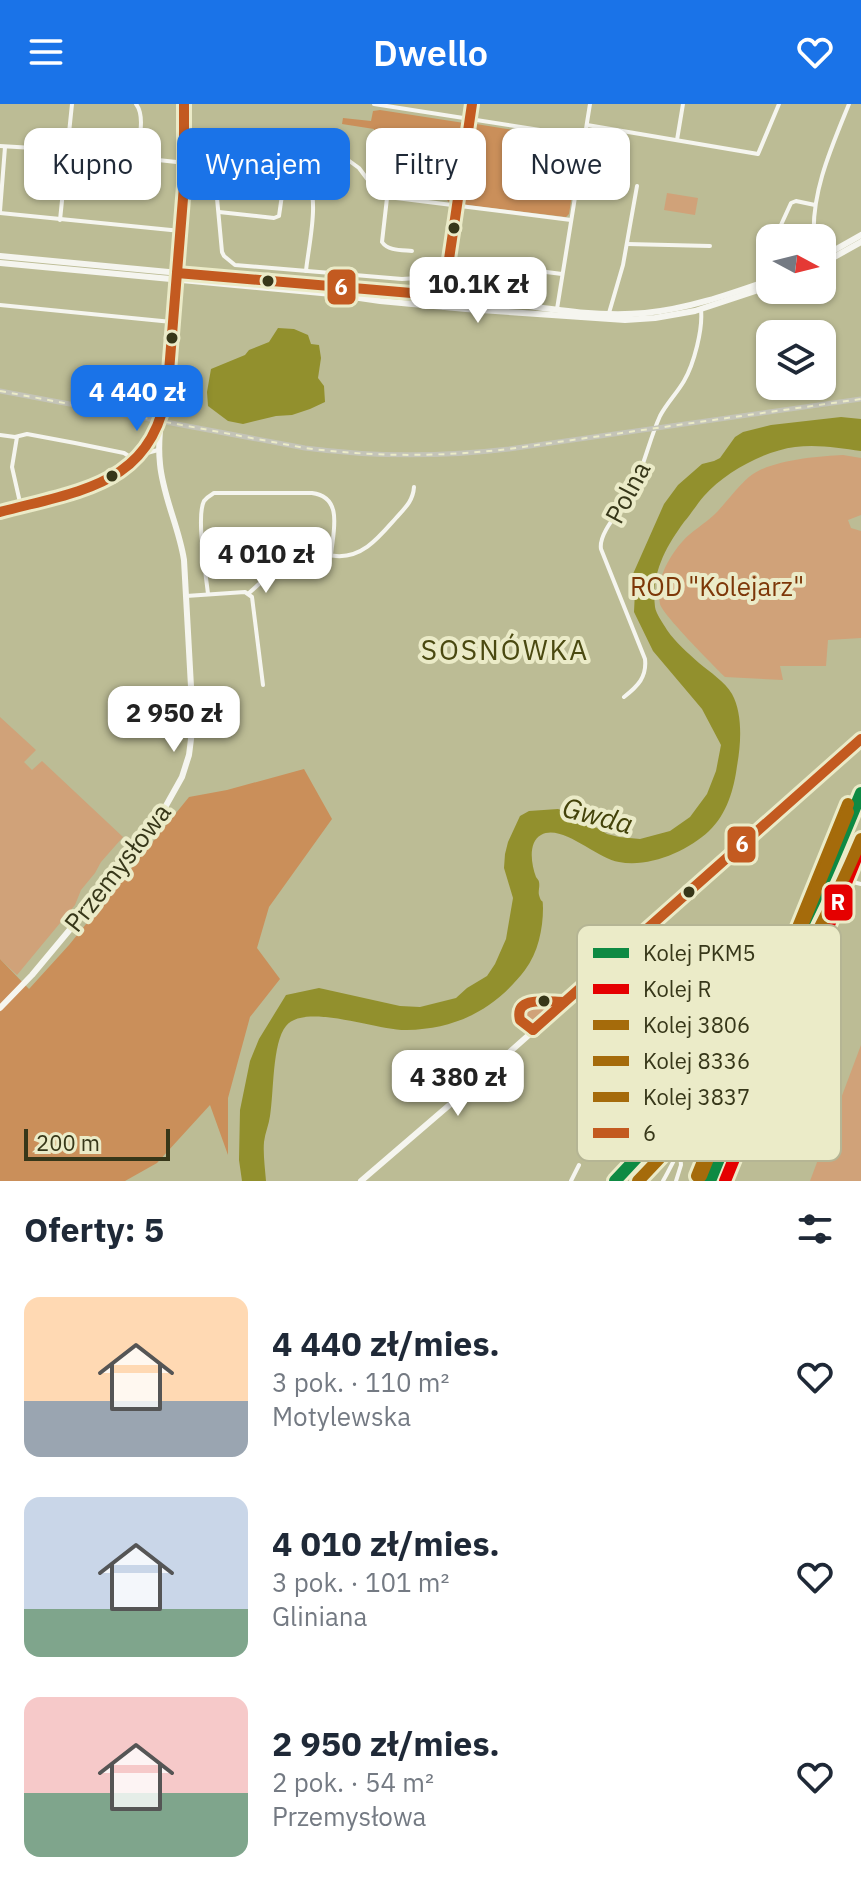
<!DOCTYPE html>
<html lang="pl">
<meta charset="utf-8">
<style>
:root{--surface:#fff;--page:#f2f2f3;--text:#1f2937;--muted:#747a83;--accent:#1a73e8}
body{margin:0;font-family:"IBM Plex Sans",sans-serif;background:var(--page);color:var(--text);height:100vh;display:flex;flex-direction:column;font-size:30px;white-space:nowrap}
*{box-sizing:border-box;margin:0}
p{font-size:26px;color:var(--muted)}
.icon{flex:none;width:44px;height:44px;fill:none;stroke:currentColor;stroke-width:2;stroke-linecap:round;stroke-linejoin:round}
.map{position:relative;height:1077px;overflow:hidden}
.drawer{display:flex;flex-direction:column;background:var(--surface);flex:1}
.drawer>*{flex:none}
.hud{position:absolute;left:24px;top:24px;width:814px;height:72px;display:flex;gap:16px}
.needle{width:52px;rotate:97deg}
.fabs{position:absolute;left:756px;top:120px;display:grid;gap:16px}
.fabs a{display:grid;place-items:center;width:80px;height:80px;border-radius:16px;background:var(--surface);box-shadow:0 2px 6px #0004;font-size:40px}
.scale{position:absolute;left:24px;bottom:20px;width:146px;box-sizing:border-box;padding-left:8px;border:4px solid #373719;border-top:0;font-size:22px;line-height:28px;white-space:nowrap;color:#373719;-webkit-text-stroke:6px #ebebc8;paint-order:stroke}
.price{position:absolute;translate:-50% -68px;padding:0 18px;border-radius:16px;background:#fff;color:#222;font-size:26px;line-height:52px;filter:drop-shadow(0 2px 4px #0008)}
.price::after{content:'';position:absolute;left:50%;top:48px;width:24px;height:18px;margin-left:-12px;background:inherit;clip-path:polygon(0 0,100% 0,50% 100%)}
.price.current{background:var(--accent);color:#fff}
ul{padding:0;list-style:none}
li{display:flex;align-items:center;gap:24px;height:200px;padding:0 24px}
li span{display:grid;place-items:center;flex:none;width:224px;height:160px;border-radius:16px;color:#555}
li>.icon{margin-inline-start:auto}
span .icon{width:96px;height:96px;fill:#fffc;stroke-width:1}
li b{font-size:34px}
h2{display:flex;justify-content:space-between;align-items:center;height:96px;padding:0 24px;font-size:34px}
.tag{padding:0 28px;border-radius:16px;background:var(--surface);box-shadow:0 2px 6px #0004;font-size:28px;line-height:72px}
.tag.current{background:var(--accent);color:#fff}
header{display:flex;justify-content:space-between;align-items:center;height:104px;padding:0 24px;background:var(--accent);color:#fff;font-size:36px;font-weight:600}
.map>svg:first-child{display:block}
</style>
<header><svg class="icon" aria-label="menu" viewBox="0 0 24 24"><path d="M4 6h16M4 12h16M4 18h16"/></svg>Dwello<svg class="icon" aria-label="heart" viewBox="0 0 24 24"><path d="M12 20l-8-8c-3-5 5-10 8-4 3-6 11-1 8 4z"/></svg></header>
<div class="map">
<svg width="861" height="1077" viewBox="0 0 861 1077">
<rect width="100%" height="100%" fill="#bcbc95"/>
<g fill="#d0a279">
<path d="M667 89 698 94 695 111 664 106Z"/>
<path d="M843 351 861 354V411L848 416 851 424 861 427V534L828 536 826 562H780L783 576 725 573C714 562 662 510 660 500 655 478 668 454 682 438 691 427 705 420 715 410 726 399 741 378 753 370 774 356 819 352 843 351Z"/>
<path d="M0 613 36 646 24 658 32 666 42 657 123 733 101 758 95 769 81 786 75 801 17 871 0 855Z"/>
<path d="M529 900H540L542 903 553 900 554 903 531 922 523 918 521 914 522 907Z"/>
<path d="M861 941V1077H810Z"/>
</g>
<g fill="#ca8f5a">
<path d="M380 6 464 19 460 52 455 67 449 98 446 95 424 92 422 95 419 92 399 89 398 91 395 92 391 88 393 32 374 29V25L342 20 343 14 371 17 373 7Z"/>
<path d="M476 20 543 31 550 39 560 42 565 38H574L579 46 569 110 566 113 467 101 462 99 461 91 470 28Z"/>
<path d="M304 665 332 715 269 803 257 844 280 875 250 913 228 994V1051L210 1001 157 1059 125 1077H0V855L29 885 69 841 189 693 227 686Z"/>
</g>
<g fill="#92902d">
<path d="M278 224 294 225 308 231 311 240 319 241 321 254 318 274 324 282 325 298 310 305 292 311 276 312 243 320 228 317 208 302 207 288 211 265 245 251 249 246 269 238Z"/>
<path d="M841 313 861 315V347C840 344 817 340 795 343 764 347 725 368 704 392 697 400 691 410 684 418 665 444 651 470 655 503 656 510 663 519 667 526 676 539 687 548 699 559 710 568 725 578 732 590 743 610 741 640 737 662 734 685 727 710 709 727 688 747 649 764 619 758 597 755 562 719 541 731 528 738 531 760 536 773 537 775 539 776 539 778 540 783 538 787 539 791 542 802 543 792 543 804 543 825 538 849 525 866 495 905 457 925 407 926 378 927 305 898 286 922 272 939 274 989 270 1012 269 1020 265 1029 264 1038 263 1050 265 1064 266 1077H242L239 1056 240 1006 250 957 259 935 286 891 319 884 400 902 420 903 456 894 467 884 487 872 495 860 506 835 513 794 504 764 505 750 508 738 520 712 529 707 558 705 577 712 607 730 619 733 640 735 670 727 690 713 707 690 716 667 721 641 702 605 653 547 634 508 635 487 633 470 664 400 678 381 702 360 714 357 720 354 735 333 743 328 771 321Z"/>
</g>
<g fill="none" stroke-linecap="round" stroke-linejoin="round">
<g stroke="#f5f5ef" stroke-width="4">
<path d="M136 0C146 13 138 38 137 53"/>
<path d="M374 0 585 33"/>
<path d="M587 21 758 50 779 0"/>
<path d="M677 36 683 0"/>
<path d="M0 42 67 46 304 72C322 88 308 144 306 167"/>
<path d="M348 44V56L359 64 380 92 571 116"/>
<path d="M214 62 222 148 224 152 235 161 402 175 418 174 438 164 448 162 489 166 507 163 562 170"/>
<path d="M387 94 382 138C388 147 402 146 412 147"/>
<path d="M0 107 5 43"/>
<path d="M219 108 274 114 279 112 285 70"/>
<path d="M0 109 181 127"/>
<path d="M60 116 72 0"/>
<path d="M775 134 791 99 796 97 815 101"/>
<path d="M814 134C811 88 832 42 849 0"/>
<path d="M627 140 710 142"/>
<path d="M768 159 770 144"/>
<path d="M177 169 186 58 184 0"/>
<path d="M0 201 172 218"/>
<path d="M557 205 590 0"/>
<path d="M609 209 623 161 637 82"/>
<path d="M0 331 15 333 27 330 75 339 124 349 135 356"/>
<path d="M17 333 12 363 21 403"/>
<path d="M137 355 147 349 158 346"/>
<path d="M0 408C38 397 108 385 134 356 145 345 150 332 159 320"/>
<path d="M249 489C262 478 276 462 293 455 307 449 321 451 336 452 363 454 379 433 396 414 405 404 413 397 414 383"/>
<path d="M208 490C206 471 196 412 204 397 207 393 209 392 214 389H312C344 393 333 428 331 451"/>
<path d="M186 492 245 488 252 493 263 581"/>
<path d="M624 593C638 582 647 573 645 555L601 445C598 428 624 403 632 387 644 363 649 336 660 312 667 299 677 289 684 277 694 260 703 225 701 206"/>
<path d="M845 778H853L861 780"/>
<path d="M533 926C518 921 511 903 530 898 540 896 553 898 564 898"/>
<path d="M742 1045 796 899 844 781 861 751"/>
<path d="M571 1077 579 1061"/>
<path d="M663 1077C673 1060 690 1021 703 1010 711 1002 722 1001 731 995L768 911 796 899"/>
<path d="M676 1077 681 1061 680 1048"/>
</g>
<g stroke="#f5f5ef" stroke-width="6">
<path d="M0 152 327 183C378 187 429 189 480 195 534 202 590 214 645 209 688 205 730 190 770 176"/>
<path d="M822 153 861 131"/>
<path d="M0 159 332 190 380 197 466 205 625 216 655 214 695 207 770 182"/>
<path d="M822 160 861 138"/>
<path d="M445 192C443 174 449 160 451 143 457 95 464 48 472 0"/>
<path d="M444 203 449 177 448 165"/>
<path d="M0 904 32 871 87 805 163 707 182 673 189 651 193 619 184 456C179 423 163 393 160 360 157 332 163 307 166 280 170 243 172 206 177 169"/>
<path d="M361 1077 475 979 861 635"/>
</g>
<g stroke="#c4c4b8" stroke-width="5">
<g id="rail">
<path d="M0 287 305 344C373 353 440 353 509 345L861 295"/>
<path d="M720 1077 737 1018"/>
</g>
</g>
<use href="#rail" stroke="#ebebc8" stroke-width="2" stroke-dasharray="6" stroke-linecap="butt"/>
<g stroke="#ebebc8" stroke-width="16">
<g id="bus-1">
<path d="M177 169 423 190C437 185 443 176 448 162L472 0"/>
<path d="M0 408C82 386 155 381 168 280L184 82V0"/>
<path d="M533 926 861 635"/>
<path d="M533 926 520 916C514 891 548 898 564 898"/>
</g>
</g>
<use href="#bus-1" stroke="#c35a20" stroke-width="10"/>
<g stroke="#ebebc8" stroke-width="18">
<g id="rail-1">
<path d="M615 1077C680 1009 739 937 785 855 815 802 838 745 861 689"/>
<path d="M710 1077 800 855"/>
</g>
</g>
<g stroke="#ebebc8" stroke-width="18">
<path id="rail-2" d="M725 1077 861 742"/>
</g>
<g stroke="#ebebc8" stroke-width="18">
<path id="rail-3" d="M638 1077C738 975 806 865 861 735"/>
</g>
<g stroke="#ebebc8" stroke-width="18">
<path id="rail-4" d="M697 1072 848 700"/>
</g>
<g stroke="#ebebc8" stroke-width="18">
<path id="rail-5" d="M701 1072 848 708"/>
</g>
<use href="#rail-1" stroke="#0e8a43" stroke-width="12"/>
<use href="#rail-2" stroke="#e50000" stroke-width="12"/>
<use href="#rail-3" stroke="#a56b0b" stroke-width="12"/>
<use href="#rail-4" stroke="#a56b0b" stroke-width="12"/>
<use href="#rail-5" stroke="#a56b0b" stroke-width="12"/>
</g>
<g fill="#373719" stroke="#ebebc8" stroke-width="3">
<circle cx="454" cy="124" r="7"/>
<circle cx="268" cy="177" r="7"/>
<circle cx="172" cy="234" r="7"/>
<circle cx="112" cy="372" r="7"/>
<circle cx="689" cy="788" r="7"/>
<circle cx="544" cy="897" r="7"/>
</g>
<g text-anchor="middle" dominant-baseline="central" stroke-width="8" stroke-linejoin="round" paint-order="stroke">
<g font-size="26" fill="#373719" stroke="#ebebc8">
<text transform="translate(627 388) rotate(-62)">Polna</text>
<text transform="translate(117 763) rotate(-52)">Przemysłowa</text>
</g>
<g font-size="26" fill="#7d3708" stroke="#ebebc8">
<text x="717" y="482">ROD "Kolejarz"</text>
</g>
<g font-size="28" letter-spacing="2" fill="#4a4910" stroke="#ebebc8">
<text x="505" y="545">SOSNÓWKA</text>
</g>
<g font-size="28" font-style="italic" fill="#434209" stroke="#ebebc8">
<text transform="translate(598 711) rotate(15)">Gwda</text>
</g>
</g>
<rect x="577" y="821" width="264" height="236" rx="12" fill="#ebebc8" stroke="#b5b594" stroke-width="2"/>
<rect x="593" y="844" width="36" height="10" fill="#0e8a43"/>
<rect x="593" y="880" width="36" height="10" fill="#e50000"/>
<rect x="593" y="916" width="36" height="10" fill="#a56b0b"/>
<rect x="593" y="952" width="36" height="10" fill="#a56b0b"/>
<rect x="593" y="988" width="36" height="10" fill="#a56b0b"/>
<rect x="593" y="1024" width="36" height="10" fill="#c35a20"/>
<g font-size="22" fill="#373719">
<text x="643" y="857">Kolej PKM5</text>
<text x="643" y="893">Kolej R</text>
<text x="643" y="929">Kolej 3806</text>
<text x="643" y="965">Kolej 8336</text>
<text x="643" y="1001">Kolej 3837</text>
<text x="643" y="1037">6</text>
</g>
<g stroke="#ebebc8" stroke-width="3">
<rect x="326" y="164" width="31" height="38" rx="8" fill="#c35a20"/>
<rect x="726" y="721" width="31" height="39" rx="8" fill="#c35a20"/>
<rect x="823" y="779" width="31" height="39" rx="8" fill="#e50000"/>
</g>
<g font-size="22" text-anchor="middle" font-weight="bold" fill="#fff">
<text x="341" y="191">6</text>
<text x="742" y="748">6</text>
<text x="838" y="806">R</text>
</g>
</svg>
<div class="fabs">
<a><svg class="needle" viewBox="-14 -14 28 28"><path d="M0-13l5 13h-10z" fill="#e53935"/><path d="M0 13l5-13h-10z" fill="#747a83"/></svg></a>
<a><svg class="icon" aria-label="layers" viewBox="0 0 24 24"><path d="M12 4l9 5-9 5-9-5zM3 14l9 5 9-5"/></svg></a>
</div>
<div class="scale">200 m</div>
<b class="price" style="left:478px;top:221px">10.1K zł</b>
<b class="price current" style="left:137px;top:329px">4 440 zł</b>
<b class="price" style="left:266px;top:491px">4 010 zł</b>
<b class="price" style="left:174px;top:650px">2 950 zł</b>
<b class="price" style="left:458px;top:1014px">4 380 zł</b>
<div class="hud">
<a class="tag">Kupno</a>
<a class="tag current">Wynajem</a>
<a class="tag">Filtry</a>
<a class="tag">Nowe</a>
</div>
</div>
<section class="drawer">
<h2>Oferty: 5<svg class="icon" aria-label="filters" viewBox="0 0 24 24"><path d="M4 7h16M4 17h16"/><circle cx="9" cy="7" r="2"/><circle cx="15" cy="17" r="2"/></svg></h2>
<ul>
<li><span style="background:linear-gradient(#ffd9b3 65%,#9aa5b1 0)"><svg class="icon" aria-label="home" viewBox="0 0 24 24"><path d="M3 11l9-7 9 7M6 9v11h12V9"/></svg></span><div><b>4 440 zł/mies.</b><p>3 pok. · 110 m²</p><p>Motylewska</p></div><svg class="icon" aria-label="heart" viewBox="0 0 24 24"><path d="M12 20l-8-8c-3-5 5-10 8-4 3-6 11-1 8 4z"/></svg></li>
<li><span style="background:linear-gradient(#c9d6e8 70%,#7fa58c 0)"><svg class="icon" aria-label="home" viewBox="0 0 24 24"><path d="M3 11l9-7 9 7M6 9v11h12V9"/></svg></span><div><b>4 010 zł/mies.</b><p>3 pok. · 101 m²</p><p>Gliniana</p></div><svg class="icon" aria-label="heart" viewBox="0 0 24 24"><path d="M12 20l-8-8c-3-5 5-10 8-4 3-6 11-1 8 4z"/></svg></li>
<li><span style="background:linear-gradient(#f6c9c9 60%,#7fa58c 0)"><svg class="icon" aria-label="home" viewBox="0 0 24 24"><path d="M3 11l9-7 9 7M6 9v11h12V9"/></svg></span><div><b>2 950 zł/mies.</b><p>2 pok. · 54 m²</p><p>Przemysłowa</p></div><svg class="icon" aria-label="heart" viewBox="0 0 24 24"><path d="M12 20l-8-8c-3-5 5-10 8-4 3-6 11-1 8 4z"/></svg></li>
</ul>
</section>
